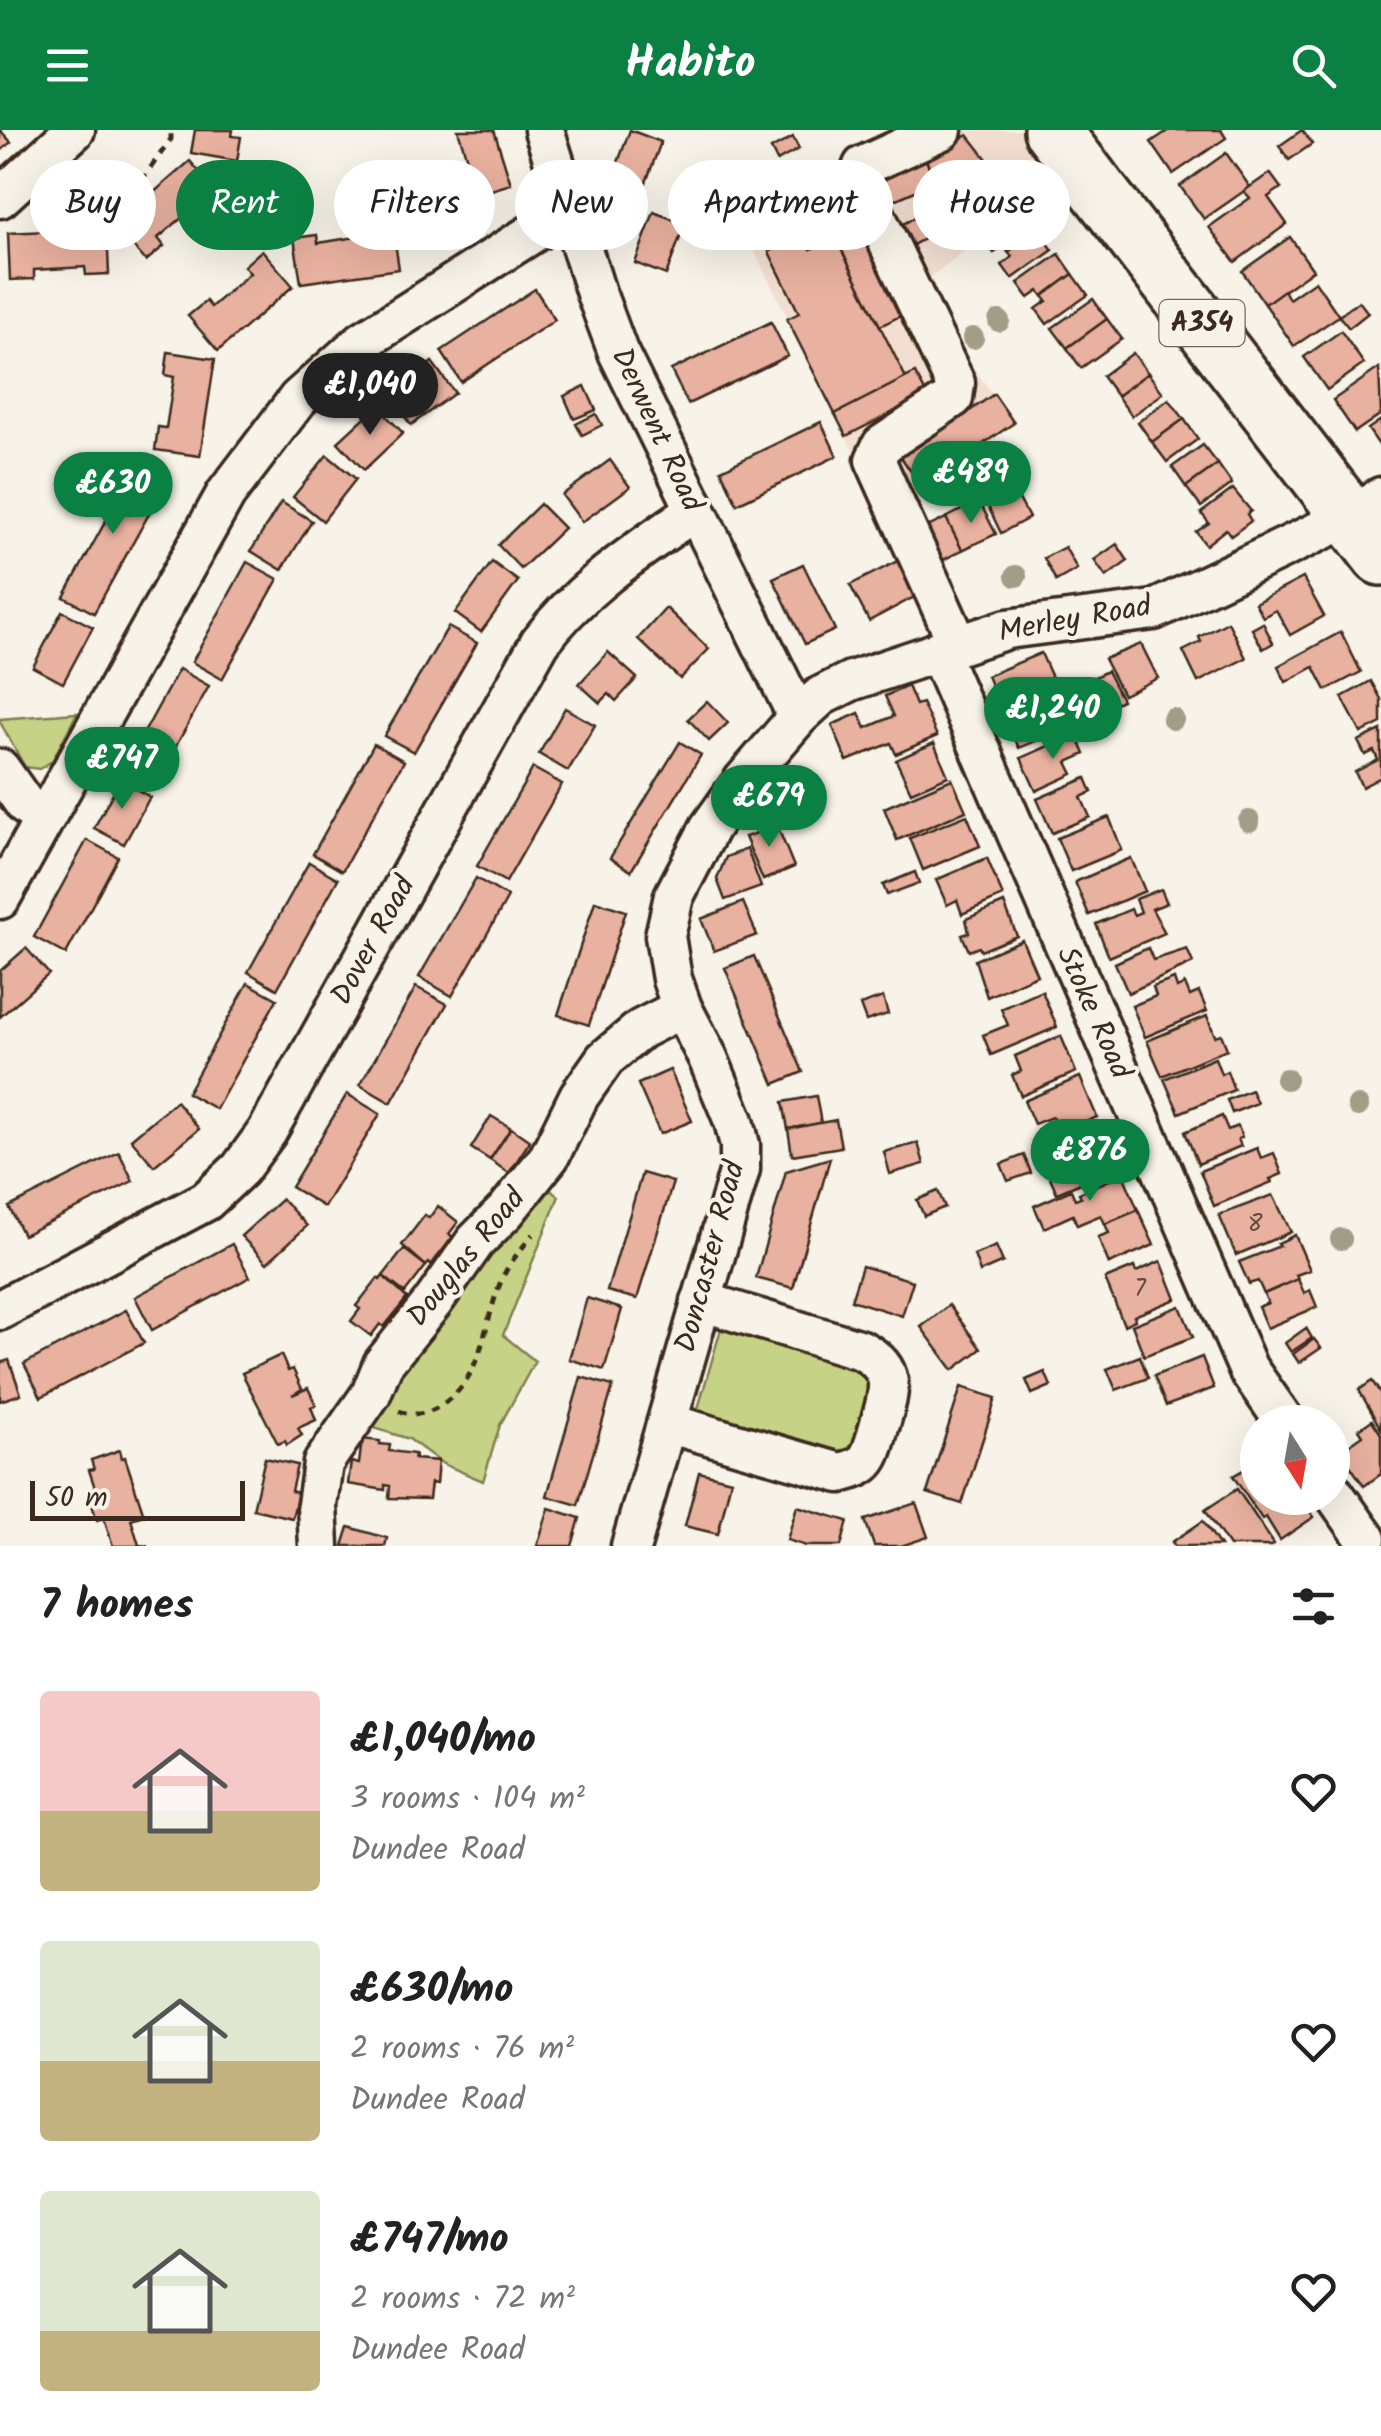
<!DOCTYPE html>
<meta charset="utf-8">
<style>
:root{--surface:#fff;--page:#f2f2f2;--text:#222;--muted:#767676;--accent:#0b8043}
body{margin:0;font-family:Kalam,sans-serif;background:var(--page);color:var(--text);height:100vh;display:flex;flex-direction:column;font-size:38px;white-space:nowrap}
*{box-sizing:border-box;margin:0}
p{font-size:32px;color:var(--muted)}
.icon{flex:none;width:55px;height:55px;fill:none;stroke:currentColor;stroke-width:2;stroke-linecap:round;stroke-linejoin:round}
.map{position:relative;height:1416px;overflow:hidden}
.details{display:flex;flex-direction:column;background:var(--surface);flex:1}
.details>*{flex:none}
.guide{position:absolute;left:30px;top:30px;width:1322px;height:90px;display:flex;gap:20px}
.needle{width:65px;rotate:169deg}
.controls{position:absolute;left:1240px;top:1275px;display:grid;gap:20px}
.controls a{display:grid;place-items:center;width:110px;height:110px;border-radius:50%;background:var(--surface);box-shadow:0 10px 40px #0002;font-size:50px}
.scale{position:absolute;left:30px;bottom:25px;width:215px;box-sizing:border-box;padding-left:10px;border:5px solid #3b2a1e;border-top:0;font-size:28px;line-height:35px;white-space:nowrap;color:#3b2a1e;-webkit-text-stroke:8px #f7f3e8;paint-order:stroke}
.price{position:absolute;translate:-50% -85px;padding:0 22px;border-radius:35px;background:var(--accent);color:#fff;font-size:32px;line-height:65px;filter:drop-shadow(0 2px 5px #0008)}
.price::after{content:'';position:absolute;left:50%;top:60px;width:30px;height:22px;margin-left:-15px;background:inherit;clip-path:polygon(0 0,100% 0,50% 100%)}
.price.active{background:#222;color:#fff}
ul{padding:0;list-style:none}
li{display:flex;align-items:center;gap:30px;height:250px;padding:0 40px}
li span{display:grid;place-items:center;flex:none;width:280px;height:200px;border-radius:10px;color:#555}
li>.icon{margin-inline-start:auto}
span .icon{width:120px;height:120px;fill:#fffc;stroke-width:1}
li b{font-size:42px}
h2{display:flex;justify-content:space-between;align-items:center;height:120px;padding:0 40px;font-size:42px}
.tag{padding:0 35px;border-radius:45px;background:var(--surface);box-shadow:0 10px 40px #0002;font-size:35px;line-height:90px}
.tag.active{background:var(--accent);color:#fff}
header{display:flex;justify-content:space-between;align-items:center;height:130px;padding:0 40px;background:var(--accent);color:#fff;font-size:45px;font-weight:800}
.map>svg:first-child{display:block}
</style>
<header><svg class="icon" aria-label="menu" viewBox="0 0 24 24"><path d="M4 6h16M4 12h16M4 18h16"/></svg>Habito<svg class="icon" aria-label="search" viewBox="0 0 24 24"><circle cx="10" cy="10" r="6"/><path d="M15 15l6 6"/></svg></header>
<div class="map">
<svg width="1381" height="1416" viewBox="0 0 1381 1416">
<rect width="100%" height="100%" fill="#f7f3e8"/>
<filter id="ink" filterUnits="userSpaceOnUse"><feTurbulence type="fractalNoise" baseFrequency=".01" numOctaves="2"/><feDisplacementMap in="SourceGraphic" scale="20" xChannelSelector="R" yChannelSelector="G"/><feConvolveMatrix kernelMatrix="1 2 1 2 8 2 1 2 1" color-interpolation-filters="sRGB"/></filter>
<g filter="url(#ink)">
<path fill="#f3dfd2" d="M925 0H1049L1076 36 921 154 922 168 1014 293 883 381 740 92Z"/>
<g fill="#c6d386" stroke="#807e52" stroke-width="2.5">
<path d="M77 583 52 631 39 639 25 637 0 592V589Z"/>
<path d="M540 1053 559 1066 503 1205 535 1231 500 1295 483 1351 443 1334 409 1309 368 1296 376 1264Z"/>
<path d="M723 1192 856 1229C885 1263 869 1283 858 1322L845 1329 695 1289Z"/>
</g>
<g fill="#e9b19f" stroke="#3b2a1e" stroke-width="2.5">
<path d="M0 0 11 12 0 22Z"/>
<path d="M195 0H233L232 6 241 7 237 31 191 23Z"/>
<path d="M458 0H494L511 54 478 64Z"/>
<path d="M630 0 661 12 642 63 611 51Z"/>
<path d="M1169 0H1221L1226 8 1173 44 1151 12Z"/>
<path d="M1302 0 1312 14 1289 30 1279 16Z"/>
<path d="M968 5 990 33 959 56 950 46 936 52 923 24Z"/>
<path d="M793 7 799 19 777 31 771 19Z"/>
<path d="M1226 23 1250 57 1204 89 1180 56Z"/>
<path d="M923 24 936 52 885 74 872 46Z"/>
<path d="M190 31 220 66 202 81 197 75 158 108 164 116 146 131 115 96Z"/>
<path d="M990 33 1006 56 976 78 959 56Z"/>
<path d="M1270 43 1281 58 1268 67 1287 94 1235 132 1209 97 1250 68 1244 61Z"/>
<path d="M959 56 974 76 956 89 941 69Z"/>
<path d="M1006 56 1020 75 990 97 976 78Z"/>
<path d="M1023 79 1038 100 1008 122 1004 116 994 123 983 109Z"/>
<path d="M654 82 685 94 666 145 635 133Z"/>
<path d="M921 84 933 104 907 118 896 98Z"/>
<path d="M866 91 912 180 880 196 835 107Z"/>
<path d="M392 92 399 139 301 153 294 108 317 105 318 113 369 105 368 96Z"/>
<path d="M107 98 109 144 86 145 85 137 34 140V149L10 150 8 103Z"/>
<path d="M1038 100 1053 120 1012 149 1002 135 1012 127 1008 122Z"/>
<path d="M803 104 811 119 835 107 906 248 835 284 787 189 799 183 769 122Z"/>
<path d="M1290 107 1313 140 1265 174 1242 141Z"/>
<path d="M262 120 293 156 218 221 188 186 206 171 211 177 250 143 244 136Z"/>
<path d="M1059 124 1073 144 1043 166 1039 161 1029 168 1018 153Z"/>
<path d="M1073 144 1088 165 1047 194 1036 179 1047 171 1043 166Z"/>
<path d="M1315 151 1339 186 1294 216 1265 174 1284 160 1289 169Z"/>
<path d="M535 159 555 190 461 252 441 221Z"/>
<path d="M1093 169 1107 189 1067 218 1052 198Z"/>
<path d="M1359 171 1368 183 1349 198 1339 186Z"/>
<path d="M1107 189 1122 209 1081 238 1067 218Z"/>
<path d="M771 192 788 226 688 274 671 240Z"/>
<path d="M1341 201 1364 234 1327 260 1304 227Z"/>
<path d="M168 222 215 229 200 326 155 320 158 297 166 298 174 247 165 245Z"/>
<path d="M1133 223 1148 243 1117 266 1102 246Z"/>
<path d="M432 232 455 263 411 295 388 264Z"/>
<path d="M1379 238 1381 284 1355 302 1333 270Z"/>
<path d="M915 243 927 265 846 306 835 284Z"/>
<path d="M1148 243 1163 263 1132 286 1117 266Z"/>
<path d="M585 256 596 280 574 289 564 266Z"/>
<path d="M994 264 1014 293 921 356 896 320 950 283 971 280Z"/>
<path d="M1169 269 1184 289 1152 312 1138 292Z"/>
<path d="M377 276 403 303 364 340 338 312Z"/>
<path d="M596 284 602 295 582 305 576 294Z"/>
<path d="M1184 289 1198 309 1167 332 1152 312Z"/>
<path d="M1381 290V318L1368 299Z"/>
<path d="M821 292 837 326 737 374 721 340Z"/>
<path d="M1203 315 1218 334 1186 357 1172 337Z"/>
<path d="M327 325 356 349 323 391 293 367Z"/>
<path d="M610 330 630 357 582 392 562 365Z"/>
<path d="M118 331 156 351 147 369 155 373 94 483 64 467 121 363 105 354Z"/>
<path d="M1218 334 1232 354 1201 377 1186 357Z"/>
<path d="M1008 348 1029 388 1001 403 985 370 995 364 991 356Z"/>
<path d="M1233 359 1251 381 1247 384 1251 391 1231 406 1226 399 1206 415 1196 402 1209 393 1201 383Z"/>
<path d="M979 371 996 404 962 420 946 388Z"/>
<path d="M281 372 312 391 282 440 251 421Z"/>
<path d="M540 374 564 398 521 439 498 415Z"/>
<path d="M946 388 962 420 928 438 912 405Z"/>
<path d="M1117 414 1128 431 1106 447 1094 430Z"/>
<path d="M1065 417 1077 439 1056 451 1044 428Z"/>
<path d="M900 430 918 465 869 491 850 455Z"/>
<path d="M247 432 278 449 222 549 192 532Z"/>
<path d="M492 432 518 451 481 502 455 483Z"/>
<path d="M803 434 835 500 805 514 773 448Z"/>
<path d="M1303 448 1324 486 1290 505 1276 480 1263 487 1255 473Z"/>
<path d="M666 478 709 519 680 549 638 509Z"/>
<path d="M62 481 93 497 63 553 33 537Z"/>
<path d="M1228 492 1246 528 1198 552 1183 521 1201 512 1199 507Z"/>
<path d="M1263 493 1273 513 1263 519 1252 499Z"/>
<path d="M448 497 477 513 414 622 384 606Z"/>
<path d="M1341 502 1361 542 1326 560 1314 537 1286 552 1278 536Z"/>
<path d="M1141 514 1158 548 1123 565 1104 529Z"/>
<path d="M608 522 637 548 616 571 609 564 600 573 579 554Z"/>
<path d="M1041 523 1054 552 1002 579 987 546Z"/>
<path d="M179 539 209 556 154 656 124 639Z"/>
<path d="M1107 541 1122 570 1105 578 1090 549Z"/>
<path d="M1371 551 1381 569V593L1361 603 1342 567Z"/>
<path d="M908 556 916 575 922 573 937 606 896 624 891 613 847 631 832 595 859 583 866 598 894 586 885 566Z"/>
<path d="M1053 564 1059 579 1052 582 1060 601 1019 618 1004 585Z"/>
<path d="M707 571 728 593 709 611 688 589Z"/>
<path d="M565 578 595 595 568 641 539 624Z"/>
<path d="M1381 600V647L1362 657 1355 642 1378 630 1374 621 1365 625 1358 611Z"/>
<path d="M1076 604 1085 624 1067 632 1073 644 1036 661 1021 628Z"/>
<path d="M680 612 701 625 631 741 610 728Z"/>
<path d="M934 613 948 646 911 662 896 630Z"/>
<path d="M374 614 404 631 342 741 313 724Z"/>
<path d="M533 638 562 654 506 752 477 736Z"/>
<path d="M1086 648 1092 662 1081 667 1090 687 1052 703 1037 669Z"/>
<path d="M952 649 966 681 897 710 884 678Z"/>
<path d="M120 650 150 667 124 714 94 698Z"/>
<path d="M967 685 980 716 923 740 910 708Z"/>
<path d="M1109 687 1122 720 1071 741 1057 708Z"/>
<path d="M774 688 794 737 763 750 745 707 757 703 754 696Z"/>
<path d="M87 710 118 727 66 824 34 807Z"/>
<path d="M747 719 761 757 725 770 717 749 726 727Z"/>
<path d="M987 728 1003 766 962 784 957 770 947 775 936 750Z"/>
<path d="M1131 728 1145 761 1089 785 1075 752Z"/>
<path d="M309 732 338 749 277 859 248 842Z"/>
<path d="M915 742 919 753 887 765 883 755Z"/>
<path d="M476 748 508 767 452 866 419 847Z"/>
<path d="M1161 759 1167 773 1152 779 1165 803 1109 827 1096 794 1131 779 1134 785 1141 782 1136 769Z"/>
<path d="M595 771 626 781 589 895 558 885Z"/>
<path d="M743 772 757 805 714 821 701 789Z"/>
<path d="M1004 773 1017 806 981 821 979 817 969 821 962 805 969 803 966 789Z"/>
<path d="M1022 810 1037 845 987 867 975 830Z"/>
<path d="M26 818 49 844 0 887V841Z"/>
<path d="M1148 818 1153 830 1187 819 1193 833 1128 863 1115 833Z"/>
<path d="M754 826 803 942 774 954 725 838Z"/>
<path d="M1174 849 1177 858 1185 854 1190 866 1199 862 1207 881 1145 907 1132 876 1156 866 1153 857Z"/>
<path d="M248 853 277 869 216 979 187 963Z"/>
<path d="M416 857 447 874 391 973 360 955Z"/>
<path d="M1042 861 1057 897 991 925 983 905 1008 895 1001 879Z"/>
<path d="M883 867 888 884 866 891 860 875Z"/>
<path d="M1207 886 1215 906 1221 904 1227 919 1162 946 1147 911Z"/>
<path d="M1061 906 1076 942 1021 966 1012 945 1021 941 1015 926Z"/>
<path d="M1215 928 1221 944 1227 941 1234 960 1179 983 1164 949Z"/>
<path d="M670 940 692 991 660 1004 638 954Z"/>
<path d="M1080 947 1097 987 1060 1003 1052 987 1034 994 1024 971Z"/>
<path d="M1251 960 1257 973 1232 983 1227 970Z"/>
<path d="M347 964 380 984 324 1077 291 1057Z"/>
<path d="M816 966 821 993 788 999 783 972Z"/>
<path d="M176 971 199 999 154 1036 131 1009Z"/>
<path d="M491 986 511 998 490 1030 471 1018Z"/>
<path d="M1222 986 1228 1000 1238 996 1242 1007 1238 1009 1241 1016 1198 1034 1185 1002Z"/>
<path d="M836 990 841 1017 792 1025 788 999Z"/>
<path d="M511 998 530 1011 509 1043 490 1030Z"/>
<path d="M1104 1000 1119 1037 1057 1063 1041 1027Z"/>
<path d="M918 1013 924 1034 890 1044 884 1022Z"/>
<path d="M1257 1018 1261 1028 1274 1023 1282 1044 1270 1049 1272 1052 1214 1076 1200 1041Z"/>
<path d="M119 1022 133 1051 23 1105 9 1077Z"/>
<path d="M1024 1025 1031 1043 1008 1051 1001 1034Z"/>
<path d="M830 1028 793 1158 756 1148 786 1041Z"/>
<path d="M642 1043 673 1052 637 1169 607 1161Z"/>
<path d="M1123 1044 1138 1080 1105 1094 1101 1085 1077 1095 1073 1085 1044 1098 1034 1076 1071 1060 1075 1069 1081 1067 1079 1063Z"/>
<path d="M938 1061 945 1077 924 1086 917 1070Z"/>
<path d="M1273 1065 1291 1102 1236 1125 1219 1085Z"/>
<path d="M282 1069 307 1096 267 1133 241 1106Z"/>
<path d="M438 1076 458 1092 449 1104 453 1107 431 1135 429 1133 426 1136 402 1115 425 1085 429 1088Z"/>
<path d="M1138 1080 1154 1115 1109 1134 1098 1107 1109 1103 1105 1094Z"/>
<path d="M1295 1105 1310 1140 1296 1145 1298 1149 1264 1164 1258 1151 1249 1154 1239 1132 1280 1116 1278 1113Z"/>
<path d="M232 1114 250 1147 152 1200 135 1167Z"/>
<path d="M996 1116 1003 1132 980 1142 974 1125Z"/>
<path d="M404 1119 426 1136 405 1163 383 1146Z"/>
<path d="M1161 1131 1176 1169 1134 1186 1135 1190 1124 1195 1105 1149 1134 1137 1136 1142Z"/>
<path d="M862 1136 913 1151 902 1186 851 1170Z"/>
<path d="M383 1146 407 1168 384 1197 380 1194 371 1206 351 1191 360 1179 356 1176 378 1148 380 1150Z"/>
<path d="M1298 1149 1304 1163 1310 1160 1317 1177 1267 1198 1258 1177 1268 1173 1264 1164Z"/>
<path d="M587 1168 622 1179 604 1240 569 1229Z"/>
<path d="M949 1175 981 1219 953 1240 921 1197Z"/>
<path d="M1180 1176 1193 1207 1144 1226 1132 1195Z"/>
<path d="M126 1180 144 1213 41 1267 24 1234Z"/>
<path d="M1306 1198 1312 1208 1291 1222 1285 1213Z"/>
<path d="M1314 1209 1321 1218 1299 1233 1293 1224Z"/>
<path d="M281 1225 288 1241 293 1239 302 1259 292 1265 308 1258 316 1275 311 1277 316 1290 298 1298 302 1305 287 1315 285 1311 278 1314 242 1243Z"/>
<path d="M1140 1226 1148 1248 1116 1260 1107 1239Z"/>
<path d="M1202 1227 1214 1258 1166 1276 1154 1246Z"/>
<path d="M9 1230 21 1264 0 1271V1233Z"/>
<path d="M1045 1242 1051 1256 1032 1264 1026 1250Z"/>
<path d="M581 1247 613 1256 578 1375 547 1366Z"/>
<path d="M1372 1251 1381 1264V1299L1359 1260Z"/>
<path d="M961 1257 996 1268 962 1374 927 1363Z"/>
<path d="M1372 1290 1381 1304V1344L1364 1356 1340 1321 1363 1305 1359 1299Z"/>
<path d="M362 1309 380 1311V1314L390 1315 389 1321 415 1324 414 1329 438 1331 436 1354 431 1353 429 1369 389 1368 390 1356 385 1355V1360L348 1354 351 1332 359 1334Z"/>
<path d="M120 1320 122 1328 125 1327 144 1385 131 1389 139 1415 148 1416H113L104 1388 97 1390 91 1372 99 1370 89 1340 94 1339 91 1330Z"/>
<path d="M265 1328 297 1335 291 1361 298 1363 292 1388 253 1379Z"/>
<path d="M1250 1336 1258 1348V1368H1301L1314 1387 1280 1410 1266 1387 1262 1389 1233 1346Z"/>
<path d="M699 1342 731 1350 718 1404 685 1396Z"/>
<path d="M1237 1359 1274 1414 1272 1416H1229L1205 1380Z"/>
<path d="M916 1373 928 1407 901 1416H874L865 1390Z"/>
<path d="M797 1376 848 1391 841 1416H806L787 1410Z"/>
<path d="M549 1378 580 1388 572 1416H537Z"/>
<path d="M1203 1391 1220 1416H1175L1172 1412Z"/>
<path d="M349 1397 387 1408 385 1416H343Z"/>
</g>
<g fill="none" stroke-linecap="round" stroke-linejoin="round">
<g stroke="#3b2a1e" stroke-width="45">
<g id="minor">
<path d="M544 0 596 163 618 222 798 587"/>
<path d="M942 0 863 36 858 49 955 253 953 268 882 315 875 330 958 514"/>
<path d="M0 68 75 0"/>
<path d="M938 521 1248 1239 1285 1292"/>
<path d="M0 639 26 676 43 689"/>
<path d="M0 769 226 364 298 269 363 211 569 80"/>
<path d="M0 1180 206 1071 240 1039 267 1002 540 512C582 456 638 421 694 381"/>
<path d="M667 1293 840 1343C847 1341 857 1339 863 1334 873 1326 875 1309 879 1297 889 1263 899 1240 861 1220L701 1171"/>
<path d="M1332 1361 1366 1409"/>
<path d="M319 1416 317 1375 323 1333 371 1264 383 1234 433 1172 475 1112 506 1081 549 1027 579 966 605 929 641 899 682 878"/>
<path d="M631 1416 740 1039V1015L734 991 708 928 682 878 672 849 665 806 674 766 710 697 743 651 798 587 821 566 851 551 1007 499 1154 480 1351 386 1381 367"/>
</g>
</g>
<g stroke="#3b2a1e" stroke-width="62">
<path id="highway" d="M1052 0 1381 427"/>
</g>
<g stroke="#3b2a1e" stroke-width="5" stroke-dasharray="8 8" stroke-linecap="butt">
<path d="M37 81 89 78 137 57 171 9V0"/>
<path d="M399 1281C416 1287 428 1284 443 1274 485 1245 483 1192 502 1149 509 1132 522 1119 533 1104"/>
</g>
<use href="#minor" stroke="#f7f3e8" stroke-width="38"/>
<use href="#highway" stroke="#f7f3e8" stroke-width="55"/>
</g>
<g fill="#a39c87">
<circle cx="999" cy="191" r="11"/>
<circle cx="973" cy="208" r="11"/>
<circle cx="1016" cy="446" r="11"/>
<circle cx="1173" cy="589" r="11"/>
<circle cx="1249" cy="691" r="11"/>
<circle cx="1286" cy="949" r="11"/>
<circle cx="1358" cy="976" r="11"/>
<circle cx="1341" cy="1109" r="11"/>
</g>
</g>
<g text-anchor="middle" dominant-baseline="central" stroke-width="8" stroke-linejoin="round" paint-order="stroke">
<g font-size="25" fill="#664c3e">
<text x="1255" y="1094">8</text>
<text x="1140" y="1159">7</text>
</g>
<rect fill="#f7f3e8" stroke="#73665b" stroke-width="2.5" x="1159.5" y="170" width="85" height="46" rx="8"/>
<g font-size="28" font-weight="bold" fill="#3b2a1e">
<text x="1202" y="193">A354</text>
</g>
<g font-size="30" fill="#3b2a1e" stroke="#f7f3e8">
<text transform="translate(656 300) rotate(65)">Derwent Road</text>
<text transform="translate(1075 490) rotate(-10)">Merley Road</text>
<text transform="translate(374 811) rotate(-61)">Dover Road</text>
<text transform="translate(1093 883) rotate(66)">Stoke Road</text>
<text transform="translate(711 1127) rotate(-75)">Doncaster Road</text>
<text transform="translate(467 1128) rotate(-51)">Douglas Road</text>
</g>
</g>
</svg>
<div class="controls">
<a><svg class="needle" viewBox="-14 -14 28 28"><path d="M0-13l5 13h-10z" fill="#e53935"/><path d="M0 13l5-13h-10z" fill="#767676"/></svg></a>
</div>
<div class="scale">50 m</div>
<b class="price active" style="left:370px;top:308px">£1,040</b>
<b class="price" style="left:971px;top:396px">£489</b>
<b class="price" style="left:113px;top:407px">£630</b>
<b class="price" style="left:1053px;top:632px">£1,240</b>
<b class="price" style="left:122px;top:682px">£747</b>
<b class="price" style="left:769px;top:720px">£679</b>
<b class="price" style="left:1090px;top:1074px">£876</b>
<div class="guide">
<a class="tag">Buy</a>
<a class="tag active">Rent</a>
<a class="tag">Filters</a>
<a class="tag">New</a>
<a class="tag">Apartment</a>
<a class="tag">House</a>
</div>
</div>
<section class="details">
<h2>7 homes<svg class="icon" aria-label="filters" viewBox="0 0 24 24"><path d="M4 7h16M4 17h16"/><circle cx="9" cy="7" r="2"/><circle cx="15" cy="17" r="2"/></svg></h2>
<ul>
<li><span style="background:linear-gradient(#f6c9c9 60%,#c2b280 0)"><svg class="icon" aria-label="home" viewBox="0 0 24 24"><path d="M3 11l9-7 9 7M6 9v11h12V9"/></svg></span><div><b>£1,040/mo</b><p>3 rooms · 104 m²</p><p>Dundee Road</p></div><svg class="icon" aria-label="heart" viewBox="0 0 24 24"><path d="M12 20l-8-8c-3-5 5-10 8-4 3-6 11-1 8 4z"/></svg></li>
<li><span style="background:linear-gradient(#dfe7d0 60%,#c2b280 0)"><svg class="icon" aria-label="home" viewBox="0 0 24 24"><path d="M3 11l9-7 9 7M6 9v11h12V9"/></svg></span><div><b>£630/mo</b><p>2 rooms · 76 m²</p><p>Dundee Road</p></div><svg class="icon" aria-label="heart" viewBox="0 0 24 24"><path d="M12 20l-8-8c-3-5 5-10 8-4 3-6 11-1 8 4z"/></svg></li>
<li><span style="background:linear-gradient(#dfe7d0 70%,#c2b280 0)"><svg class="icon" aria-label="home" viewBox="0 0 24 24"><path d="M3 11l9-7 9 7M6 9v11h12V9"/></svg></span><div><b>£747/mo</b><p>2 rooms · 72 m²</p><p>Dundee Road</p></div><svg class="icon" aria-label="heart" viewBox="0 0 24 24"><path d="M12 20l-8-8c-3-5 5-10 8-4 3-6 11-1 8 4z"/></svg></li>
</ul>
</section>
